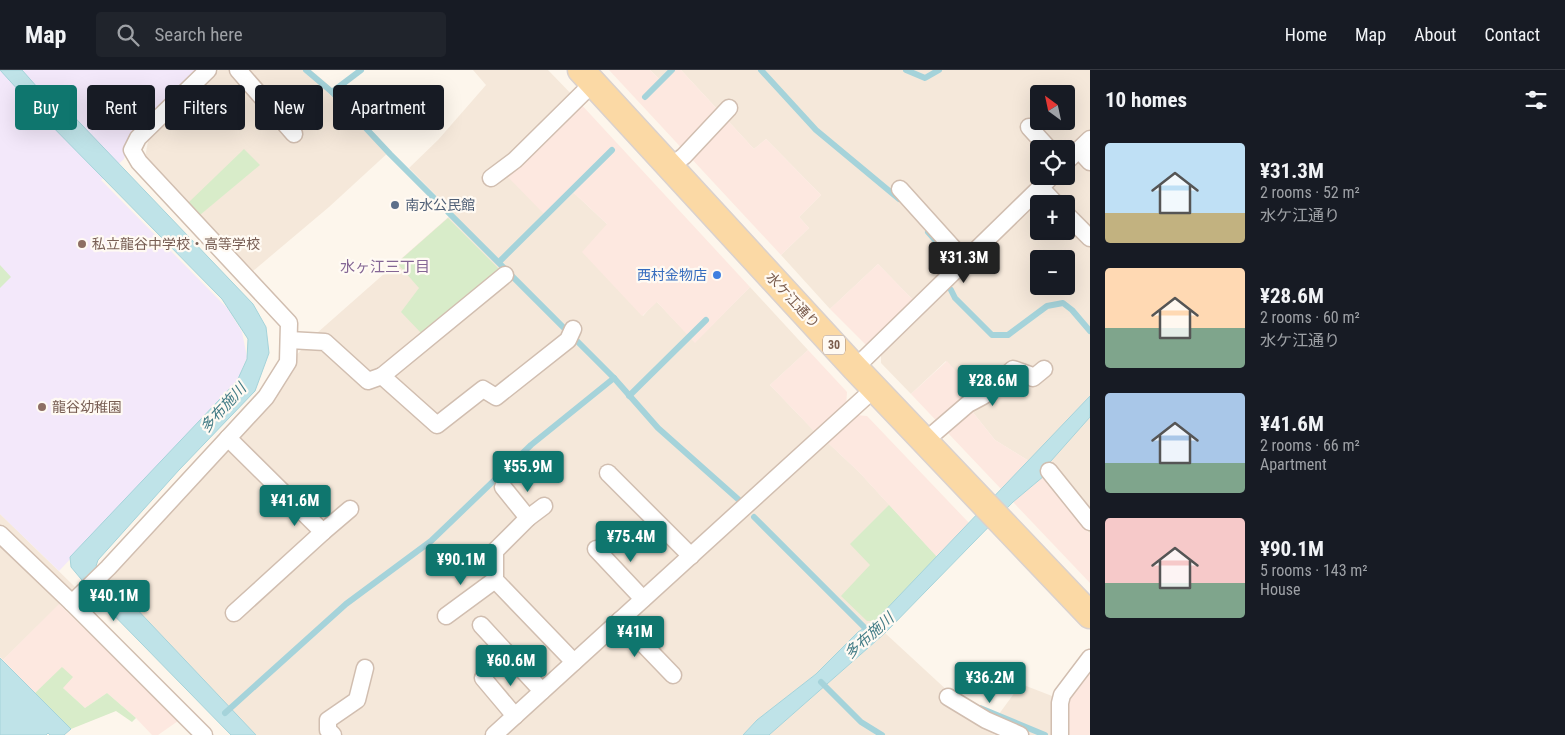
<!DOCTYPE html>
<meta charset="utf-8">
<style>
:root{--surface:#171b24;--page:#20242c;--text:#f1f3f6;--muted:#9ea1a6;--line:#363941;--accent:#0f766e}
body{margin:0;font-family:"Roboto Condensed","Noto Sans JP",sans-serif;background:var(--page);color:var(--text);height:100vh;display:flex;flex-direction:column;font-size:19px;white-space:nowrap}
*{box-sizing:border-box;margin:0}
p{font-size:16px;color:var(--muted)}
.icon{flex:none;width:28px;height:28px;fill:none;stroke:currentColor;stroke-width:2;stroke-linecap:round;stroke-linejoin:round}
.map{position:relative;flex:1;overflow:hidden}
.drawer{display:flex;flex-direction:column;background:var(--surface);width:475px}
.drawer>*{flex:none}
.guide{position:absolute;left:15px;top:15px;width:475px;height:45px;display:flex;gap:10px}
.needle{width:32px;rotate:327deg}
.tools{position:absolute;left:1030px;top:15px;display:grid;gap:10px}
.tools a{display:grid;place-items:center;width:45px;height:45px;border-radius:5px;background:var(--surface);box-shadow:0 5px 20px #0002;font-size:25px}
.price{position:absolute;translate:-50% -42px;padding:0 11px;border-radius:5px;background:var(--accent);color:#fff;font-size:16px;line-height:32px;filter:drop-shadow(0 1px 2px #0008)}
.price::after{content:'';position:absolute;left:50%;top:30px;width:15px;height:11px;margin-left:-8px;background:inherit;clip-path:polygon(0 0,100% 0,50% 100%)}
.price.selected{background:#222;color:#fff}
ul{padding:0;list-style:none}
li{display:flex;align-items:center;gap:15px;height:125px;padding:0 15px}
li span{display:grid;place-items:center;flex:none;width:140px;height:100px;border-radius:5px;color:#555}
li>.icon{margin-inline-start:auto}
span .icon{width:60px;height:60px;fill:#fffc;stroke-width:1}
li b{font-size:21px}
h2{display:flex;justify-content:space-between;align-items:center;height:60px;padding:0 15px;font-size:21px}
.tag{padding:0 18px;border-radius:5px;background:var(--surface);box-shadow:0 5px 20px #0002;font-size:18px;line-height:45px}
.tag.selected{background:var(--accent);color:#fff}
header{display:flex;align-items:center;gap:30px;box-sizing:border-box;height:70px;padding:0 25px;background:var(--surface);border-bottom:1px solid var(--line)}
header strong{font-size:24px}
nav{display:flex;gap:28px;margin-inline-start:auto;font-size:18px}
.search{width:350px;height:45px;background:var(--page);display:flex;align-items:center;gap:12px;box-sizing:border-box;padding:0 18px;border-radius:5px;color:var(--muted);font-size:19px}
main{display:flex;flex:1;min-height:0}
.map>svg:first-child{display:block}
</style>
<header>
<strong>Map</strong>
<div class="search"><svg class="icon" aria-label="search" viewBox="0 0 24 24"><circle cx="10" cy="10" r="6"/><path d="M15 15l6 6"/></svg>Search here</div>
<nav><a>Home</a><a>Map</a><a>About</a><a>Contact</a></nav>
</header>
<main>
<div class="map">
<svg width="1090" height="665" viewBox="0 0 1090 665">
<rect width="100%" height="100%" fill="#fdf6ec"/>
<g fill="#f5e8da" fill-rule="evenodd">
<path d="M219 0H311L333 19 390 81 329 137 253 201 145 88 148 71Z"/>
<path d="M473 0H548L579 32 574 123 607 154 643 246 656 231 695 272 750 217 808 280 770 315 816 363 487 665H251L93 503 317 263 453 143 409 98 438 70 486 15Z"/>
<path d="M650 0H674L661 11Z"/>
<path d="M681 0H1090V464L1044 406 1029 391 995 370 971 340 946 291 911 324 881 293V281L916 233 878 194 830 239 781 185 809 158 799 147 821 125 766 69 754 79ZM1039 24H1066V51H1039ZM1039 79H1066V106H1039ZM1039 134H1066V161H1039ZM1039 189H1066V216H1039Z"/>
<path d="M826 371 859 402 937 487 875 551 858 562 816 604 757 650 743 665H507L747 447Z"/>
<path d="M0 444 76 518 3 590 0 587Z"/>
<path d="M885 563 950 623 999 644 1021 614 1065 631 1066 665H769Z"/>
</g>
<g fill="#fde8e0">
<path d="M609 0H650L661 11 674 0H681L754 79 766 69 821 125 799 147 809 158 781 185Z"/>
<path d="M579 32 750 217 695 273 657 232 642 246 582 182 607 154 574 123 547 147 504 103Z"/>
<path d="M878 194 916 233 875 274 866 275 830 239Z"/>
<path d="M808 280 847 322 846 336 816 363 770 315Z"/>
<path d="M947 291 974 322 971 340 995 370 1029 391 1001 419 911 324Z"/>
<path d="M856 345 867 346 969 453 937 487 859 402 826 371Z"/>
<path d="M1044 406 1090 464V513L1013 432Z"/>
<path d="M59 534 178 651 158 665H152L136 648 107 623 85 638 63 618V597L35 623 3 590Z"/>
<path d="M1090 596V665H1066L1065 631Z"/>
</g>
<path fill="#f3e8fa" d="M0 0H195L128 74 124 89 101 110 228 239 242 262 247 287 238 309 59 501 0 444Z"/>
<g fill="#d8ecc9">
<path d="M244 79 260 95 200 145 188 133Z"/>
<path d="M448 148 502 202 423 265 401 242 419 218 397 193Z"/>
<path d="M0 195 11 207 0 218Z"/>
<path d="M889 435 937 487 875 551H867L841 526 870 495 850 474Z"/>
<path d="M62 597 73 607 63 618 85 638 107 623 136 648 132 652 116 641 71 659 35 623Z"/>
</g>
<g fill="#bfe3e8" stroke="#a5d3da">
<path d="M0 0H22L54 36 60 32 253 234 266 257 269 283 255 321 179 400 98 490 96 496 256 665H231L96 527 71 497 70 487 237 311 247 289 248 269 222 229 40 44Z"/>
<path d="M1090 326V347L1043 400 1044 406 1013 432 885 563 769 665H743L757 650 816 604 858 562 875 551Z"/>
<path d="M0 588 71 659 64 665H50L48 663 46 665H0Z"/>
</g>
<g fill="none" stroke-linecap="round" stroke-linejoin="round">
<g stroke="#a5d3da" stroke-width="6">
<path d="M306 0 332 22 390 84 614 308 658 358 739 430"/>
<path d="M761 0 816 60 899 129"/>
<path d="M906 0 925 8 939 0"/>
<path d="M332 22 361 0"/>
<path d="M645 27 672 0"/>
<path d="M928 162 950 187"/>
<path d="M499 192 612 80"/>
<path d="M951 220 955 228 992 265H1008L1047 236 1063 233 1072 240 1090 261"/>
<path d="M629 326 706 250"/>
<path d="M754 447 870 563"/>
<path d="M821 612 861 652 882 665"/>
<path d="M980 638 1045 665"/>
<path d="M225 643 346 534 431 471 531 375 614 308"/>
</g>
<g stroke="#d1beb0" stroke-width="19">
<g id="street">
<path d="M238 0 294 64"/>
<path d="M1029 57 1049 79"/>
<path d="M1079 80 1090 92"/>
<path d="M1066 92 1090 69"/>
<path d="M670 97 684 86 729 38"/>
<path d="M491 108 515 90 593 13"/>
<path d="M1040 117 1056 134"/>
<path d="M900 119 965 191"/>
<path d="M1066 144 1090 168"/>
<path d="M289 270 325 272 368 311 382 306 437 355 483 319 496 327 568 270 573 259"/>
<path d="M855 298 1052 106"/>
<path d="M382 306 505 205"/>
<path d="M228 368 323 462 234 543"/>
<path d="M925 371 968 334 983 326 1013 299 1030 305 1033 308 1044 299"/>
<path d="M1049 401 1090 452"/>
<path d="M608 403 691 486"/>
<path d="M503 417 528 448"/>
<path d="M544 436 528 448 495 481V510L574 592"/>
<path d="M323 462 350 439"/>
<path d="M0 464 72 533 204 665"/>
<path d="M596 479 643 529"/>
<path d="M72 533 108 498 266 327 288 292 289 253 139 92 132 80 138 68 208 0"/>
<path d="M446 546 495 510"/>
<path d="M620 550 673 605"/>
<path d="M481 555 542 621"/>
<path d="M483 608 515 646"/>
<path d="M948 627 986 650 1020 665"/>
<path d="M333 665 328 660V650L357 630 365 598"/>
<path d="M494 665 875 318"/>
<path d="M1060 665V633L1062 625 1090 588"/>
</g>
</g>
<g stroke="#dad1cd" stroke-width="29">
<path id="primary" d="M581 0 855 298 1090 545"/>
</g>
<use href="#street" stroke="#fff" stroke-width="16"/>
<use href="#primary" stroke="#fbd9a5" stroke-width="26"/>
</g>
<circle fill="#5c6f8a" stroke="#fffaf3" stroke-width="2" cx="395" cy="135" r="5"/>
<g fill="#8d6e63" stroke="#fffaf3" stroke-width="2">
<circle cx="82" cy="174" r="5"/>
<circle cx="42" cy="337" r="5"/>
</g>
<circle fill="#3f7fe0" stroke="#fffaf3" stroke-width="2" cx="717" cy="205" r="5"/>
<g text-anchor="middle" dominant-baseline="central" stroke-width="4.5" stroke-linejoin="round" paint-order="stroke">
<rect fill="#fffaf3" stroke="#a28b7f" stroke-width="1" x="823" y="265.5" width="22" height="19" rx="4"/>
<g font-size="12" font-weight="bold" fill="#7a5c4d">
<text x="834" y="275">30</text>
</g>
<g font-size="14" fill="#4e5e75" stroke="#fffaf3" text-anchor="start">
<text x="405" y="135">南水公民館</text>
</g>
<g font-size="14" fill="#785e54" stroke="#fffaf3" text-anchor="start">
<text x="92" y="174">私立龍谷中学校・高等学校</text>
<text x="52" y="337">龍谷幼稚園</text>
</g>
<g font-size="14" fill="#366cbe" stroke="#fffaf3" text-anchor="end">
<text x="707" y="205">西村金物店</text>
</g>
<g font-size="14" fill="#7a5c4d" stroke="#fffaf3">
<text transform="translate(793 230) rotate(47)">水ケ江通り</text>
</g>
<g font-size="15" fill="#846695" stroke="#fffaf3">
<text x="385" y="197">水ヶ江三丁目</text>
</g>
<g font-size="15" font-style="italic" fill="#437c86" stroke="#fffaf3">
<text transform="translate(223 338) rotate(-48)">多布施川</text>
<text transform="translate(869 566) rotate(-42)">多布施川</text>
</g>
</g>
</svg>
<div class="tools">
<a><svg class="needle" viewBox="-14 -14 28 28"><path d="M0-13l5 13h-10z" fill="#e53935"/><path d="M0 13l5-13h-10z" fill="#9ea1a6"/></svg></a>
<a><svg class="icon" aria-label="locate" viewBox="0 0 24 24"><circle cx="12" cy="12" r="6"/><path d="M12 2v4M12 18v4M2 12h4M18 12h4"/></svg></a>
<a>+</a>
<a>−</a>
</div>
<b class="price selected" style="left:964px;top:214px">¥31.3M</b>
<b class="price" style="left:993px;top:337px">¥28.6M</b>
<b class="price" style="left:528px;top:423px">¥55.9M</b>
<b class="price" style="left:295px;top:457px">¥41.6M</b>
<b class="price" style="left:631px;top:493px">¥75.4M</b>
<b class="price" style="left:461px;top:516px">¥90.1M</b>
<b class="price" style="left:114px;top:552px">¥40.1M</b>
<b class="price" style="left:635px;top:588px">¥41M</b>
<b class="price" style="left:511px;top:617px">¥60.6M</b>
<b class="price" style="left:990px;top:634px">¥36.2M</b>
<div class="guide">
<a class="tag selected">Buy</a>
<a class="tag">Rent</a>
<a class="tag">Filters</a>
<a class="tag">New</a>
<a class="tag">Apartment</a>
</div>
</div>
<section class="drawer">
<h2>10 homes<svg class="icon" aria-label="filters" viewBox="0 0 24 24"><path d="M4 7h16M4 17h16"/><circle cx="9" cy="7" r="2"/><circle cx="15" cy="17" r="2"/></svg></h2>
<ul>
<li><span style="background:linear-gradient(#bfe0f5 70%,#c2b280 0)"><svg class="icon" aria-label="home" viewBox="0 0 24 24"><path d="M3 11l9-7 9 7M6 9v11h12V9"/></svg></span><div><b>¥31.3M</b><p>2 rooms · 52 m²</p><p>水ケ江通り</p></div></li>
<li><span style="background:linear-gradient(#ffd9b3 60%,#7fa58c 0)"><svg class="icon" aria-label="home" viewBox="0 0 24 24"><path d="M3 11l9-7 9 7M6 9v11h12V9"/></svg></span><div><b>¥28.6M</b><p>2 rooms · 60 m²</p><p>水ケ江通り</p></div></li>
<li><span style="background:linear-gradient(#a9c7e8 70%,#7fa58c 0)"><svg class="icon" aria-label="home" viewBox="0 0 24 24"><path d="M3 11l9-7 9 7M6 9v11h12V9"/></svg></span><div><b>¥41.6M</b><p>2 rooms · 66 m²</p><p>Apartment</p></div></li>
<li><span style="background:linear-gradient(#f6c9c9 65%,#7fa58c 0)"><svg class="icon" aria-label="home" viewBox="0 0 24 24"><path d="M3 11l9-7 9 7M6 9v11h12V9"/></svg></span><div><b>¥90.1M</b><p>5 rooms · 143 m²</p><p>House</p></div></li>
</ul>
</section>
</main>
